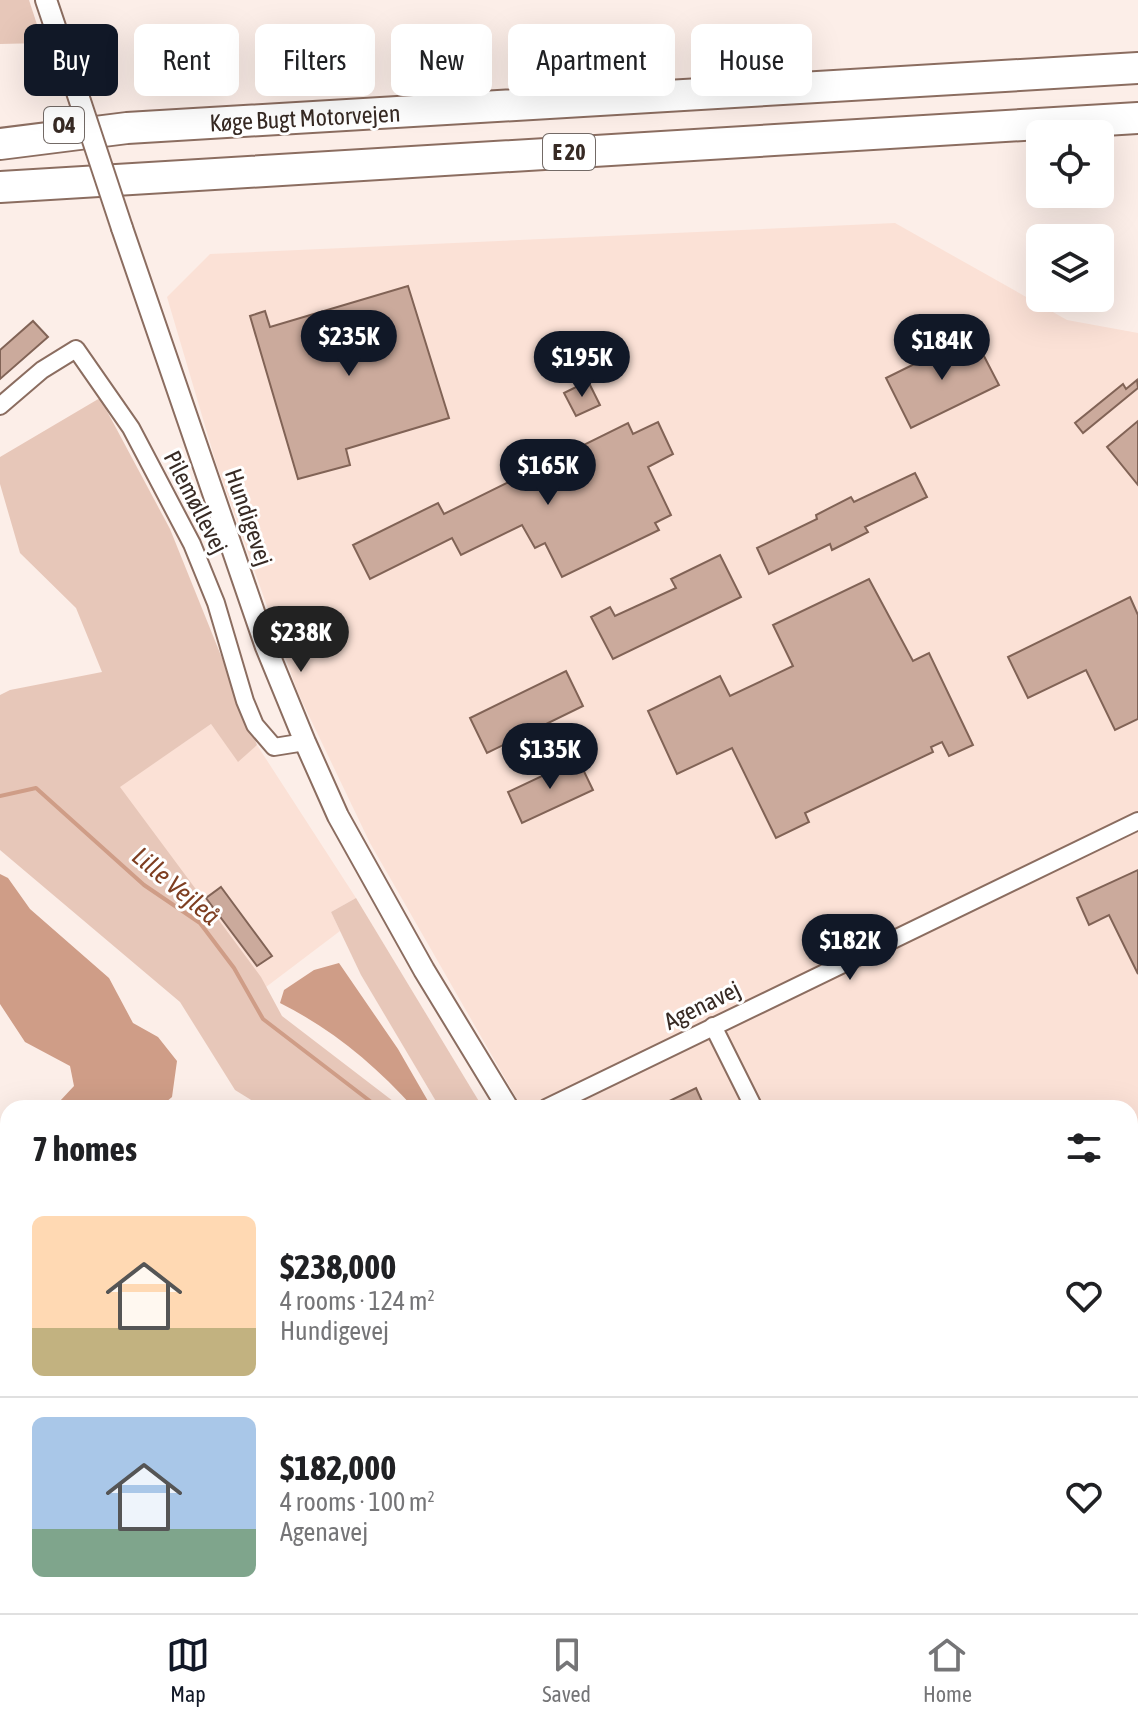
<!DOCTYPE html>
<meta charset="utf-8">
<style>
:root{--surface:#fff;--page:#f6f6f6;--text:#202124;--muted:#757577;--line:#e0e0e0;--accent:#111827}
body{margin:0;font-family:"Asap Condensed",sans-serif;background:var(--page);color:var(--text);height:100vh;display:flex;flex-direction:column;font-size:30px;white-space:nowrap}
*{box-sizing:border-box;margin:0}
p{font-size:26px;color:var(--muted)}
.icon{flex:none;width:44px;height:44px;fill:none;stroke:currentColor;stroke-width:2;stroke-linecap:round;stroke-linejoin:round}
.map{position:relative;flex:1;overflow:hidden}
.sheet{position:absolute;left:0px;top:1100px;width:1138px;height:514px;display:flex;flex-direction:column;background:var(--surface);border-radius:24px 24px 0 0;box-shadow:0 8px 32px #0002}
.sheet>*{flex:none}
.banner{position:absolute;left:24px;top:24px;width:1090px;height:72px;display:flex;gap:16px}
.buttons{position:absolute;left:1026px;top:120px;display:grid;gap:16px}
.buttons a{display:grid;place-items:center;width:88px;height:88px;border-radius:12px;background:var(--surface);box-shadow:0 8px 32px #0002;font-size:40px}
.price{position:absolute;translate:-50% -68px;padding:0 18px;border-radius:28px;background:var(--accent);color:#fff;font-size:26px;line-height:52px;filter:drop-shadow(0 2px 4px #0008)}
.price::after{content:'';position:absolute;left:50%;top:48px;width:24px;height:18px;margin-left:-12px;background:inherit;clip-path:polygon(0 0,100% 0,50% 100%)}
.price.active{background:#222;color:#fff}
ul{padding:0;list-style:none}
li{display:flex;align-items:center;gap:24px;height:200px;padding:0 32px}
li+li{border-top:2px solid var(--line)}
li span{display:grid;place-items:center;flex:none;width:224px;height:160px;border-radius:12px;color:#555}
li>.icon{margin-inline-start:auto}
span .icon{width:96px;height:96px;fill:#fffc;stroke-width:1}
li b{font-size:34px}
h2{display:flex;justify-content:space-between;align-items:center;height:96px;padding:0 32px;font-size:34px}
.pill{padding:0 28px;border-radius:12px;background:var(--surface);box-shadow:0 8px 32px #0002;font-size:28px;line-height:72px}
.pill.active{background:var(--accent);color:#fff}
.dock{display:flex;justify-content:space-around;align-items:center;height:112px;border-top:2px solid var(--line);background:var(--surface);font-size:22px;color:var(--muted)}
.dock a{display:grid;justify-items:center;gap:4px}
.dock .active{color:var(--accent)}
.map>svg:first-child{display:block}
</style>
<div class="map">
<svg width="1138" height="1613" viewBox="0 0 1138 1613">
<rect width="100%" height="100%" fill="#fceee8"/>
<g fill="#fbe1d6">
<path d="M895 223 1067 320 1138 333V1506L1130 1507V1108H522L370 843 298 693 216 463 167 297 210 254Z"/>
<path d="M211 724 238 761 257 745 356 898 331 912 340 931 266 987 119 787Z"/>
</g>
<g fill="#e7c7b9">
<path d="M0 0H29L43 43 0 44Z"/>
<path d="M100 398 170 529 257 745 238 762 211 724 120 787 261 977 282 1016 402 1108H264L235 1090 180 1002 0 850V695L10 690 102 672 76 608 20 553 0 484V457Z"/>
<path d="M356 898 483 1108H440L361 975 331 912Z"/>
<path d="M0 1470 8 1478V1516L0 1507Z"/>
<path d="M95 1606 105 1613H39L44 1607Z"/>
<path d="M134 1606H180L189 1613H134Z"/>
<path d="M733 1606H820L808 1613H737Z"/>
</g>
<g fill="#cf9d87">
<path d="M0 874 8 878 30 909 109 978 133 1023 158 1037 177 1061 172 1097 159 1108H62L60 1101 74 1086 70 1066 25 1042 0 1004Z"/>
<path d="M339 963 398 1049 432 1108H414C375 1065 332 1029 280 1003L284 990 314 970Z"/>
</g>
<g fill="none" stroke-linecap="round" stroke-linejoin="round">
<g stroke="#cf9d87" stroke-width="4">
<path d="M0 796 36 788 144 885 200 923 234 968 263 1019 379 1108"/>
<path d="M479 1613 484 1606"/>
</g>
</g>
<g fill="#cbaa9c" stroke="#816356" stroke-width="2">
<path d="M408 286 449 418 346 449 350 465 298 479 250 316 265 311 270 327Z"/>
<path d="M33 321 48 337 0 379V350Z"/>
<path d="M973 335 999 385 911 428 886 378Z"/>
<path d="M1137 380 1138 388 1083 433 1075 423 1123 384 1126 389Z"/>
<path d="M588 381 600 405 576 416 564 393Z"/>
<path d="M1138 421V485L1107 447Z"/>
<path d="M658 422 673 454 648 467 671 515 655 523 659 530 562 577 545 543 535 548 522 525 461 555 452 538 370 579 353 545 438 503 444 514 628 423 633 434Z"/>
<path d="M915 473 927 497 865 527 868 532 832 550 830 544 769 574 757 548 817 519 816 515 851 497 854 502Z"/>
<path d="M720 555 741 597 613 659 591 617 610 607 615 616 676 588 671 579Z"/>
<path d="M869 579 913 661 929 653 973 745 949 756 942 742 931 747 933 752 805 813 809 822 776 838 732 748 677 774 648 711 720 676 730 696 793 666 773 625Z"/>
<path d="M1130 597 1138 615V719L1115 730 1086 670 1028 698 1008 657Z"/>
<path d="M566 671 583 706 487 753 470 718Z"/>
<path d="M578 759 593 790 522 823 508 792Z"/>
<path d="M1138 870V974L1109 915 1089 925 1077 898Z"/>
<path d="M221 887 272 956 257 966 206 898Z"/>
<path d="M696 1088 705 1108H655Z"/>
<path d="M0 1238 5 1244 8 1242V1272L0 1262Z"/>
<path d="M988 1606H995L999 1613H975Z"/>
</g>
<g fill="none" stroke-linecap="round" stroke-linejoin="round">
<g stroke="#8b6d60" stroke-width="20">
<g id="minor">
<path d="M0 406 42 370 76 349 131 428 192 544 216 603 245 701 255 725 274 747 305 742"/>
<path d="M713 1026 754 1108"/>
<path d="M546 1108 1138 821"/>
<path d="M1130 1276H1138"/>
</g>
</g>
<g stroke="#8b6d60" stroke-width="24">
<g id="tertiary">
<path d="M46 0 75 86"/>
<path d="M122 228 266 647 305 742 338 816 424 970 508 1108"/>
<path d="M1130 1529H1138"/>
<path d="M0 1582H8"/>
</g>
</g>
<g stroke="#8b6d60" stroke-width="34">
<g id="motorway">
<path d="M0 144 127 128 1138 68"/>
<path d="M0 187 1138 118"/>
</g>
</g>
<use href="#minor" stroke="#fff" stroke-width="16"/>
<use href="#tertiary" stroke="#fff" stroke-width="20"/>
<use href="#motorway" stroke="#fff" stroke-width="30"/>
<g stroke="#8b6d60" stroke-width="24" stroke-linecap="butt">
<path id="tertiary-bridge" d="M75 86 122 228"/>
</g>
<use href="#tertiary-bridge" stroke="#fff" stroke-width="20"/>
</g>
<g text-anchor="middle" dominant-baseline="central" stroke-width="6" stroke-linejoin="round" paint-order="stroke">
<g fill="#fff" stroke="#736a66" stroke-width="2">
<rect x="44" y="107" width="40" height="36" rx="6"/>
<rect x="543" y="134" width="52" height="36" rx="6"/>
</g>
<g font-size="22" font-weight="bold" fill="#372a24">
<text x="64" y="125">O4</text>
<text x="569" y="152">E 20</text>
</g>
<g font-size="24" fill="#372a24" stroke="#fff">
<text transform="translate(305 118) rotate(-3)">Køge Bugt Motorvejen</text>
<text transform="translate(196 502) rotate(63)">Pilemøllevej</text>
<text transform="translate(249 517) rotate(71)">Hundigevej</text>
<text transform="translate(702 1005) rotate(-26)">Agenavej</text>
</g>
<g font-size="26" font-style="italic" fill="#7e3e21" stroke="#fff">
<text transform="translate(176 886) rotate(40)">Lille Vejleå</text>
</g>
</g>
</svg>
<div class="buttons">
<a><svg class="icon" aria-label="locate" viewBox="0 0 24 24"><circle cx="12" cy="12" r="6"/><path d="M12 2v4M12 18v4M2 12h4M18 12h4"/></svg></a>
<a><svg class="icon" aria-label="layers" viewBox="0 0 24 24"><path d="M12 4l9 5-9 5-9-5zM3 14l9 5 9-5"/></svg></a>
</div>
<b class="price" style="left:349px;top:378px">$235K</b>
<b class="price" style="left:942px;top:382px">$184K</b>
<b class="price" style="left:582px;top:399px">$195K</b>
<b class="price" style="left:548px;top:507px">$165K</b>
<b class="price active" style="left:301px;top:674px">$238K</b>
<b class="price" style="left:550px;top:791px">$135K</b>
<b class="price" style="left:850px;top:982px">$182K</b>
<div class="banner">
<a class="pill active">Buy</a>
<a class="pill">Rent</a>
<a class="pill">Filters</a>
<a class="pill">New</a>
<a class="pill">Apartment</a>
<a class="pill">House</a>
</div>
<section class="sheet">
<h2>7 homes<svg class="icon" aria-label="filters" viewBox="0 0 24 24"><path d="M4 7h16M4 17h16"/><circle cx="9" cy="7" r="2"/><circle cx="15" cy="17" r="2"/></svg></h2>
<ul>
<li><span style="background:linear-gradient(#ffd9b3 70%,#c2b280 0)"><svg class="icon" aria-label="home" viewBox="0 0 24 24"><path d="M3 11l9-7 9 7M6 9v11h12V9"/></svg></span><div><b>$238,000</b><p>4 rooms · 124 m²</p><p>Hundigevej</p></div><svg class="icon" aria-label="heart" viewBox="0 0 24 24"><path d="M12 20l-8-8c-3-5 5-10 8-4 3-6 11-1 8 4z"/></svg></li>
<li><span style="background:linear-gradient(#a9c7e8 70%,#7fa58c 0)"><svg class="icon" aria-label="home" viewBox="0 0 24 24"><path d="M3 11l9-7 9 7M6 9v11h12V9"/></svg></span><div><b>$182,000</b><p>4 rooms · 100 m²</p><p>Agenavej</p></div><svg class="icon" aria-label="heart" viewBox="0 0 24 24"><path d="M12 20l-8-8c-3-5 5-10 8-4 3-6 11-1 8 4z"/></svg></li>
</ul>
</section>
</div>
<nav class="dock">
<a class="active"><svg class="icon" aria-label="map" viewBox="0 0 24 24"><path d="M3 6l6-2 6 2 6-2v14l-6 2-6-2-6 2zM9 4v14M15 6v14"/></svg>Map</a>
<a><svg class="icon" aria-label="saved" viewBox="0 0 24 24"><path d="M7 4h10v16l-5-4-5 4z"/></svg>Saved</a>
<a><svg class="icon" aria-label="home" viewBox="0 0 24 24"><path d="M3 11l9-7 9 7M6 9v11h12V9"/></svg>Home</a>
</nav>
